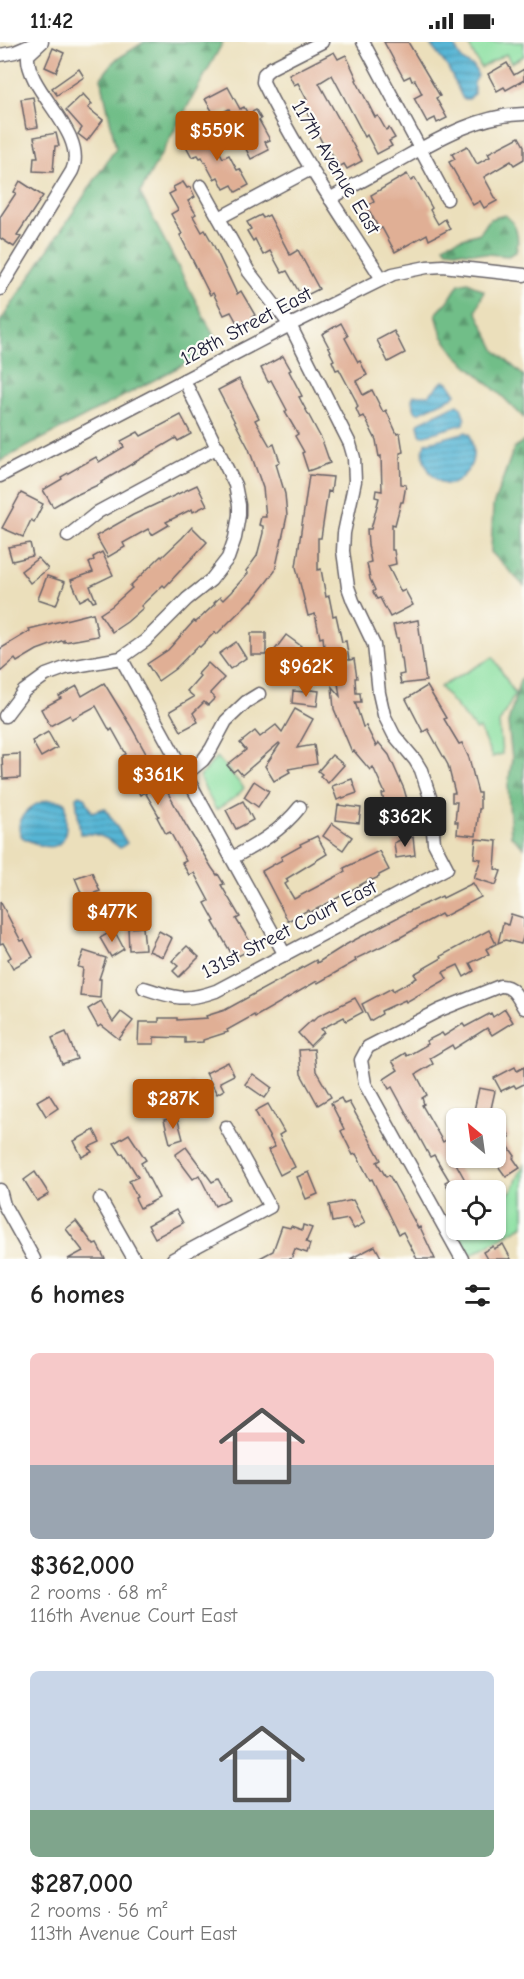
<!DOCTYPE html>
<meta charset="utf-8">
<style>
:root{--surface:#fff;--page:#f6f6f6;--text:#222;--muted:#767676;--accent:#b45309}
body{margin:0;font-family:"Comic Neue",sans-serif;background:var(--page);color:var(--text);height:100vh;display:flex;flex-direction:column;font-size:22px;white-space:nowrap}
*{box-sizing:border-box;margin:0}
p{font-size:20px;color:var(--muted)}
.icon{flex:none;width:33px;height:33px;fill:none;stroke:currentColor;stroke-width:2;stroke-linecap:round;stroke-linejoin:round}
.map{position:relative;height:1217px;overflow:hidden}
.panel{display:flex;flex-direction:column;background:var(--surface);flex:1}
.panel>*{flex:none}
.needle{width:39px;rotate:331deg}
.buttons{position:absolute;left:446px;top:1066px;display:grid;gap:12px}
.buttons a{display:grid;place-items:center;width:60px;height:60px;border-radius:9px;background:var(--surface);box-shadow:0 2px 4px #0004;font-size:30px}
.price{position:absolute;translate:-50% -51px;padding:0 14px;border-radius:6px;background:var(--accent);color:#fff;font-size:20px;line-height:39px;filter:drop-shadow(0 2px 3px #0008)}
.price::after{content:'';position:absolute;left:50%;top:36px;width:18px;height:14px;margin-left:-9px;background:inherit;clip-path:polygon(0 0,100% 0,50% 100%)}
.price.active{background:#222;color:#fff}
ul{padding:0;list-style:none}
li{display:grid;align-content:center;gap:12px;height:318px;padding:0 30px}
li span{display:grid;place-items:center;height:186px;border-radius:9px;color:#555}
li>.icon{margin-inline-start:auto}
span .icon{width:108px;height:108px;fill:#fffc;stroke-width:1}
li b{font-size:26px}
h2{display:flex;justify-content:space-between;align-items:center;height:72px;padding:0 30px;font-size:26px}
.status{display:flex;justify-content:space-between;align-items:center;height:42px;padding:0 30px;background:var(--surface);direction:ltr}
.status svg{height:16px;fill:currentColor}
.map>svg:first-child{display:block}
</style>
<div class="status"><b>11:42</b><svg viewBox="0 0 49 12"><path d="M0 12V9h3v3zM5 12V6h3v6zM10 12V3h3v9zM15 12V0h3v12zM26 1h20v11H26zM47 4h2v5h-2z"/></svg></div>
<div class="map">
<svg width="524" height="1217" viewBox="0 0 524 1217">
<defs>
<pattern id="forest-firs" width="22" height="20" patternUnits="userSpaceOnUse" patternTransform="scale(1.5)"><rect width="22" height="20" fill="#71be88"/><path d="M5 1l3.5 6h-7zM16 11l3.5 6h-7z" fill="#5c9a70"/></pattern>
<pattern id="water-rules" width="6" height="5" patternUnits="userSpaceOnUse" patternTransform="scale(1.5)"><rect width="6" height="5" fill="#57b6d5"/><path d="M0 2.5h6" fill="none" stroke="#4894ae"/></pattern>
</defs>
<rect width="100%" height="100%" fill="#fdfcf7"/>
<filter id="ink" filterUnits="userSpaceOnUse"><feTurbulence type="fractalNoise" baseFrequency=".0167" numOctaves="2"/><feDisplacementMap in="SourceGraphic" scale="12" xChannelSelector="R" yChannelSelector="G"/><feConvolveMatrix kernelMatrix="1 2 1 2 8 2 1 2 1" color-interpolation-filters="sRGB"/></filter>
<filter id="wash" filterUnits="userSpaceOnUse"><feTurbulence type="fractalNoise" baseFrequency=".008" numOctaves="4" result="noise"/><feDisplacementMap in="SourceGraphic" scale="24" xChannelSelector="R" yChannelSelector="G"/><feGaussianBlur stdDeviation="1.35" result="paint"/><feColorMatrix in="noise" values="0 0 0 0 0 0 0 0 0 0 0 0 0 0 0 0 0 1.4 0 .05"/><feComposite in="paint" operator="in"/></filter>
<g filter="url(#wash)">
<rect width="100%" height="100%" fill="#ebdfbb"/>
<g fill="#8ce0a2" stroke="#57816e" stroke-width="1.5">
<path d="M467 0H524V14L511 21 506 12 481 26Z"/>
<path d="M493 615 515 652 499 681 502 712 492 715 479 686 476 688 440 645Z"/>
<path d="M217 715 244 746 237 754 216 768 200 737 201 733Z"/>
<path d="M524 1121V1183L471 1213 457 1190 460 1188H495V1167L503 1162 501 1155 512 1149Z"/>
</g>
<g fill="url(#forest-firs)" stroke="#4a7062" stroke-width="1.5">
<path d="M144 0H223L140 151 219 304 0 419V280L116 106 101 36 114 19Z"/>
<path d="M505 173C517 182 520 196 516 210L508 214 447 208 444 204 450 200 480 191 490 177Z"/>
<path d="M468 240 484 249 476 269 496 309 524 334V376L503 355 456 313 442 294 436 272 449 258 459 242Z"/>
<path d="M524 399V544L491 510 493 464 514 406Z"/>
<path d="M524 634V806L511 794 508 743 512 717 508 681 520 638Z"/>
</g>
<g fill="url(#water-rules)" stroke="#3c6c88" stroke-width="1.5">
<path d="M428 0H454C457 13 462 20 474 25L478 34 474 41V52L469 57H463L447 24Z"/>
<path d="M443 339 448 340 456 352 453 355 418 371 415 369 412 357 414 353H429Z"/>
<path d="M458 362C462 366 466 377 464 382L422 394 420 392 418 382 420 380Z"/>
<path d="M466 390 470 392C472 401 475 411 472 420 470 426 466 431 462 435 447 451 433 438 426 423 423 415 421 409 426 401Z"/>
<path d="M80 753 85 755 92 770 105 766 127 801 120 806C108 796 96 790 80 792L76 755Z"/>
<path d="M48 758 64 759C68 765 66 770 66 777 68 813 45 808 22 795 12 777 31 762 48 758Z"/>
</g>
<g id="blocks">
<g fill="#e0af95">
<path d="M384 0H408L440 54 436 56 447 76 437 81 435 76 427 80 414 56 422 52 415 38 412 39 410 34 404 37Z"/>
<path d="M53 6 64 11 56 30 45 25Z"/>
<path d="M334 10 338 17 346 13 357 37 356 38 375 75 378 74 386 88 389 86 395 96 389 99 392 104 377 112 367 93 365 95 332 33 319 41 362 119 347 127 344 122 339 125 328 105 325 106 302 61 307 58 298 41 294 43 289 33Z"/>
<path d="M507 21 514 33 524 27V38L506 48 504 45 497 49 488 32Z"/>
<path d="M79 27 84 35 57 53 52 46Z"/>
<path d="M228 45 240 67 244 65 248 72 256 68 261 77 259 78 270 98 265 100 269 108 251 117 242 99 245 97 229 67 215 74 205 57Z"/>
<path d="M83 52 92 62 88 66 103 78 87 99 78 92 82 86 66 68Z"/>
<path d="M33 55 38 85 26 87 21 57Z"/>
<path d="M209 90 223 116 229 113 237 128 240 127 249 143 236 150 232 143 224 147 218 135 214 137 202 115 200 116 198 113 192 115 185 102Z"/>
<path d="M56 91 59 104H55L53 130 33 129 34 115H38L34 95Z"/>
<path d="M519 95 524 104V117L514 123 511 119 484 135 497 159 484 166 480 159 473 163 449 120 455 117 452 112 467 104 477 122 490 115 488 111Z"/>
<path d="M407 132 411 139 415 136 432 166 430 168 438 182 445 177 450 187 429 198 427 192 395 210 382 186 379 187 367 164 374 160 371 153Z"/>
<path d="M20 139 43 154 17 193 21 195 14 205 0 196V175L16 151 14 150Z"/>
<path d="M183 140 187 146 190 145 195 155 188 159 196 172 193 174 202 190 205 188 213 202 237 252 241 249 255 273 252 275 255 281 241 288 231 270 224 273 213 251 210 253 180 193 182 192 171 172 178 168 169 152 175 149 173 145Z"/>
<path d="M261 173 263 176 269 173 290 213 298 208 319 247 305 254 302 248 299 250 287 229 282 231 270 209 263 213 255 197 253 199 247 189 251 187 247 180Z"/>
<path d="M341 281 348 294 345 296 358 320 360 319 367 333 356 339 363 353 372 348 383 370 386 368 397 392 400 391 403 410 400 411 401 442 406 443 403 460H401L395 483 392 482V508H394L396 522 388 524 401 550 405 548 413 563 390 575 380 556 377 557 373 550 375 548 370 537 367 521 371 520 368 503 367 487H371L379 456 375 455 376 448 382 449 381 414 379 415 376 398 364 374 360 376 356 367 358 365 355 357 339 327 336 328 332 319 334 318 330 310 331 309 322 292Z"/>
<path d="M394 289 405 311 388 320 377 298Z"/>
<path d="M283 314 291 328 289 329 302 354 299 355 322 398 330 421 308 429 302 411 304 410 295 394 298 392 285 370 287 368 271 338 268 340 261 326Z"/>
<path d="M239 337 259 376 255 378 270 404 274 402 280 420 276 422 285 452 287 474 275 529 252 559 251 558 217 592 215 590 200 605 198 604 175 627 158 639 147 622 168 608 194 579 196 580 215 562 214 561 220 555 223 558 231 550 248 531 246 529 257 514 263 491V484L259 483 261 475H266L263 446 249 407 218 348Z"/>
<path d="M181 373 191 392 178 399 176 396 101 440 102 441 76 453 75 452 53 465 43 448 62 437 61 435 96 415 99 420 124 405 121 399 138 390 141 394Z"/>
<path d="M309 433 333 435 331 450 328 449 321 496H318V528L321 527 326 555 329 554 333 574 336 573 342 600 346 599 349 618 354 617 357 636H355L356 651H360L361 660H355L363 685 366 684 376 704 379 701 389 713 404 747 408 761 404 762 408 788 386 790 384 776 388 775 382 752 385 751 373 725 370 728 354 709 352 710 334 667 332 645 340 654 334 615 330 618 329 605H324L323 595 320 596 315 572 308 574 296 525Z"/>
<path d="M197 443 207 463 193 470 192 467 166 480 169 483 152 493 148 487 123 501 125 505 108 515 96 494 133 473Z"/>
<path d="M21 451 43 462 34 480 31 478 23 495 2 486Z"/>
<path d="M192 485 207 500 165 545 163 543 141 564 143 566 127 580 112 590 100 572 112 564 132 546 130 544 161 514 162 515 182 496Z"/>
<path d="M30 501 33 514 12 519 8 505Z"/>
<path d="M102 510 113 533 90 544 96 559 93 560 89 554 80 559 71 538 93 530 89 521 94 518 93 515Z"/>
<path d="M38 516 48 527 30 541 21 529Z"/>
<path d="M47 534 65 540 56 563 38 557Z"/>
<path d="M93 571 98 594 64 600V598L37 608 17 620 15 617 0 630V607L30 589 29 587Z"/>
<path d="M418 578 426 639 401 642 399 633 404 632 402 616H400L398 596H396L393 583Z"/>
<rect x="251" y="591" width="15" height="22"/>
<path d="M286 593 301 604 300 606 318 628 300 643 287 627 292 623 274 609Z"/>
<path d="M236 600 246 616 230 627 219 612Z"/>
<path d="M208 621 224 636 210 651 215 656 208 663 204 660 193 671 198 680 181 689 170 669 194 655 187 649 200 634 198 632Z"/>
<path d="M104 641 130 683 187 785 212 826 217 833 218 832 224 842 221 843 240 875 236 877 254 906 234 916 213 880 215 879 205 861 209 859 194 831 189 833 182 821 186 819 170 790 166 792 157 775 159 774 145 750 140 753 131 736 134 734 122 714 126 712 112 687 110 689 96 664 72 677 70 673 50 684 41 667 61 656 59 654 77 644 82 654Z"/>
<path d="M427 644 446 676 444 677 459 702 462 701 469 716 478 751H480V767H479L476 794 457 792 458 780H455L457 760H452V751H455L448 723 428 687 423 690 406 657Z"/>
<path d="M303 647 319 649 317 664 292 661 293 649 306 650Z"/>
<path d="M295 667 313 677 297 706 314 703 317 722 288 727 290 730 274 739 265 724 280 702 279 701 242 733 237 727 233 730 227 723 246 708 240 701 255 689 260 695 276 683 282 690Z"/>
<path d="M48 690 57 706 41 715 32 699Z"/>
<path d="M20 712V736L3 737 2 713Z"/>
<path d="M332 713 344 723 328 741 320 734 322 732 318 729Z"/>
<path d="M352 737 357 751 337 758 332 744Z"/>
<path d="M254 739 269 749 258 765 244 755Z"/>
<path d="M243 759 253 778 236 787 226 768Z"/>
<path d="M338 763 361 766 359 781 336 778Z"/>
<path d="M332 781 352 795 343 808 323 794Z"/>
<path d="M317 794 327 812 286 837 288 840 285 842 294 857 345 830 344 826 379 809 389 828 379 833V835L372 838 371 837 332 859 309 871 308 868 288 879 262 829 282 818 281 815 301 804 300 802Z"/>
<path d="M408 794 409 796 413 795 415 813 396 816 394 801Z"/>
<path d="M476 797 497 799 495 827 501 829 496 843 474 836 481 817 474 816Z"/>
<path d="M92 830 100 849 83 855 75 836Z"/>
<path d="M473 841 481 855 443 875 441 872 417 885V886L401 895 355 917 356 919 335 931 318 941 317 939 255 975 254 973 227 988 228 990 203 998V1000L185 1001V996L154 995V1002H138L139 980H159V976H177V978L207 976 206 974 225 968 316 918 317 921 347 902 408 870 442 854 443 856Z"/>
<path d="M0 859 21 899 24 898 33 915 13 926 8 917 11 915 3 901 0 902Z"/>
<path d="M511 872 524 876V892L521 902 505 898 498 901 503 881 508 883Z"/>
<path d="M143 885 145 907 129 908 128 886Z"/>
<path d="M114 888 124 907 111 915 100 896Z"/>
<path d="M489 888 496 902 486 907 489 912 470 921 474 929 464 935 458 923 443 930 447 937 406 960 405 958 381 969 382 972 370 979 362 962 392 946 393 949 417 936 414 932 442 916 441 914Z"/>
<path d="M159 889 172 896 163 915 149 909Z"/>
<path d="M187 904 199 915 179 935 173 929 178 924 172 919Z"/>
<path d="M84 909 106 916 99 937H101L100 956 80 954 83 926 78 925Z"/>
<path d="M355 956 363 970 346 979 344 975 321 987 324 990 310 1004 298 991 312 978 313 979 318 974Z"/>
<path d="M101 959 113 980 121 970 133 979 119 997 101 983 98 985 88 967Z"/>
<path d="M505 967 513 980 492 993 487 986 454 1007 452 1003 430 1016 433 1022 416 1032 427 1053 422 1056 424 1062 422 1063 443 1100 446 1098 455 1115 453 1116 471 1149H456L452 1153 445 1140 449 1138 434 1113 430 1115 392 1045 389 1047 384 1037 398 1028 392 1019 405 1011 407 1014 428 1002 426 999 442 991 444 994 463 982 465 985 491 971 493 975Z"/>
<path d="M66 990 77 1017 62 1022 52 996Z"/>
<path d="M314 1007 316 1029 331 1055 318 1063 301 1032 299 1008Z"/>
<path d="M228 1020 234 1033 220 1040 224 1048 217 1052 206 1031Z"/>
<path d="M515 1025 517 1029 524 1025V1042L516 1046 514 1043 501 1049 494 1036Z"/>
<path d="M253 1032 272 1046 265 1056 245 1042Z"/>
<path d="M191 1040 202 1047 190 1066H186L178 1060Z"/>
<path d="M479 1046 495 1049 490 1071 494 1077 473 1073Z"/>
<path d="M49 1052 58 1066 46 1074 37 1059Z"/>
<path d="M341 1056 344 1062 349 1060 381 1118 377 1120 386 1135 389 1133 418 1186 420 1185 435 1217H417L403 1190 399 1192 372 1137 370 1138 356 1112 353 1113 341 1089 344 1087 331 1061Z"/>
<path d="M268 1062 284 1090 279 1093 295 1125 280 1133 268 1108 275 1105 255 1069Z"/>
<path d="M177 1075 183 1097 170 1101 164 1078Z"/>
<path d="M495 1079 500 1089 505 1086 510 1095 504 1098 515 1114 513 1116 520 1126 506 1135 493 1117 495 1116Z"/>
<path d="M94 1088 100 1100 89 1105 92 1110 82 1115 74 1099Z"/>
<path d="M129 1092 146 1118 141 1121 159 1156 140 1166 135 1156 137 1155 129 1139 138 1135 123 1111 121 1112 114 1101Z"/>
<path d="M186 1105 212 1140 218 1137 229 1157 215 1164 199 1133 193 1137 175 1113Z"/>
<path d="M35 1130 49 1152 37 1159 24 1138Z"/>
<path d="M309 1130 318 1152 306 1157 297 1135Z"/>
<path d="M353 1158 365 1181 354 1187 348 1177 332 1180 329 1163Z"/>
<path d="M176 1168 183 1181 155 1196 148 1183Z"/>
<path d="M76 1179 94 1203 97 1202 105 1217H68L83 1209 66 1187Z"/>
<path d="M303 1183 312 1186 306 1200 310 1202 307 1211 295 1207 291 1217H258L273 1209 282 1184 290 1186 291 1184 302 1188Z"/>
<path d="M503 1202 511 1217H487L483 1210 493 1204 494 1207Z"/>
<path d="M375 1204 382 1217H350Z"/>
</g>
</g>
</g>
<g filter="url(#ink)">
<use href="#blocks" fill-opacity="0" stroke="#686468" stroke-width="1.5"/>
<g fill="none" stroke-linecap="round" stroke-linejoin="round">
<g stroke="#686468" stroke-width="15">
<g id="minor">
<path d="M322 0 271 26 264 32 263 40C296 109 341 172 382 237"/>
<path d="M363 0 447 157"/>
<path d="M0 13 15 10 36 1"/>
<path d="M330 157C351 144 373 133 395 121 435 99 477 73 524 72"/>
<path d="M219 176 311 127"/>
<path d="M0 247 72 129C89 91 25 48 28 13L42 0"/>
<path d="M0 434 290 283 393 232 427 225 443 224 524 233"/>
<path d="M68 494 98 470 218 405"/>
<path d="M121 616 285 913"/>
<path d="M5 674 24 649 46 633 65 626 121 616 145 599 187 557 211 538 228 516 235 496 239 473V463L235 443 184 338"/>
<path d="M186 732 203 718 211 707 226 679 246 660 259 652"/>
<path d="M232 816C258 802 281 789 300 765"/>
<path d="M144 946C174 956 185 960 216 949L447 826 434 801 430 755 421 728 415 718 394 693 384 673 379 651 374 603 353 559 348 545 343 509 344 491 355 439 354 416 350 402 290 283 249 230 201 144"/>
<path d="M0 1148 4 1163 34 1217"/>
<path d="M100 1157 134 1217"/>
<path d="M173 1217 270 1165 226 1085"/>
<path d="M462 1217 365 1042 361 1018 368 1005 440 968 500 944C513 943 518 956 524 966"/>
</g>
</g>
<use href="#minor" stroke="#fff" stroke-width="12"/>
</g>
</g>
<g text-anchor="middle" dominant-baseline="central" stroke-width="4.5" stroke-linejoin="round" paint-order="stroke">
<g font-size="20" fill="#22223b" stroke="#fdfcf7">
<text transform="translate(336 125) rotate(59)">117th Avenue East</text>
<text transform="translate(246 284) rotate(-28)">128th Street East</text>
<text transform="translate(289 887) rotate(-27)">131st Street Court East</text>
</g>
</g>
</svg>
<div class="buttons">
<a><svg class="needle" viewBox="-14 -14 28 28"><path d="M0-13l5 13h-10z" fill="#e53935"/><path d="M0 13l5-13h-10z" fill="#767676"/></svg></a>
<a><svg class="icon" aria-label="locate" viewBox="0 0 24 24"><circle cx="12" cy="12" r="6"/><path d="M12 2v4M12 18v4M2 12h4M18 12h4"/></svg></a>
</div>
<b class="price" style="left:217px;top:120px">$559K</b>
<b class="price" style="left:306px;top:656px">$962K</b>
<b class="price" style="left:158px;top:764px">$361K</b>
<b class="price active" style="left:405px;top:806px">$362K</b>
<b class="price" style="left:112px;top:901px">$477K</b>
<b class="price" style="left:173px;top:1088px">$287K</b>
</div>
<section class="panel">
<h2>6 homes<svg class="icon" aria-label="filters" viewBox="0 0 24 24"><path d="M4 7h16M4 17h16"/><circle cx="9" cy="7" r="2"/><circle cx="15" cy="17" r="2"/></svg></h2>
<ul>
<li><span style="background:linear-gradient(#f6c9c9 60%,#9aa5b1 0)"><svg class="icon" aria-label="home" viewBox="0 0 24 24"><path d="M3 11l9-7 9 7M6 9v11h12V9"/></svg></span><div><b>$362,000</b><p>2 rooms · 68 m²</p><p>116th Avenue Court East</p></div></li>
<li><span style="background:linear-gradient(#c9d6e8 75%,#7fa58c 0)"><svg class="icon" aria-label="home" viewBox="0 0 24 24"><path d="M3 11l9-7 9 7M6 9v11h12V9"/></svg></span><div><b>$287,000</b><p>2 rooms · 56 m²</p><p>113th Avenue Court East</p></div></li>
</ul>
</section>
